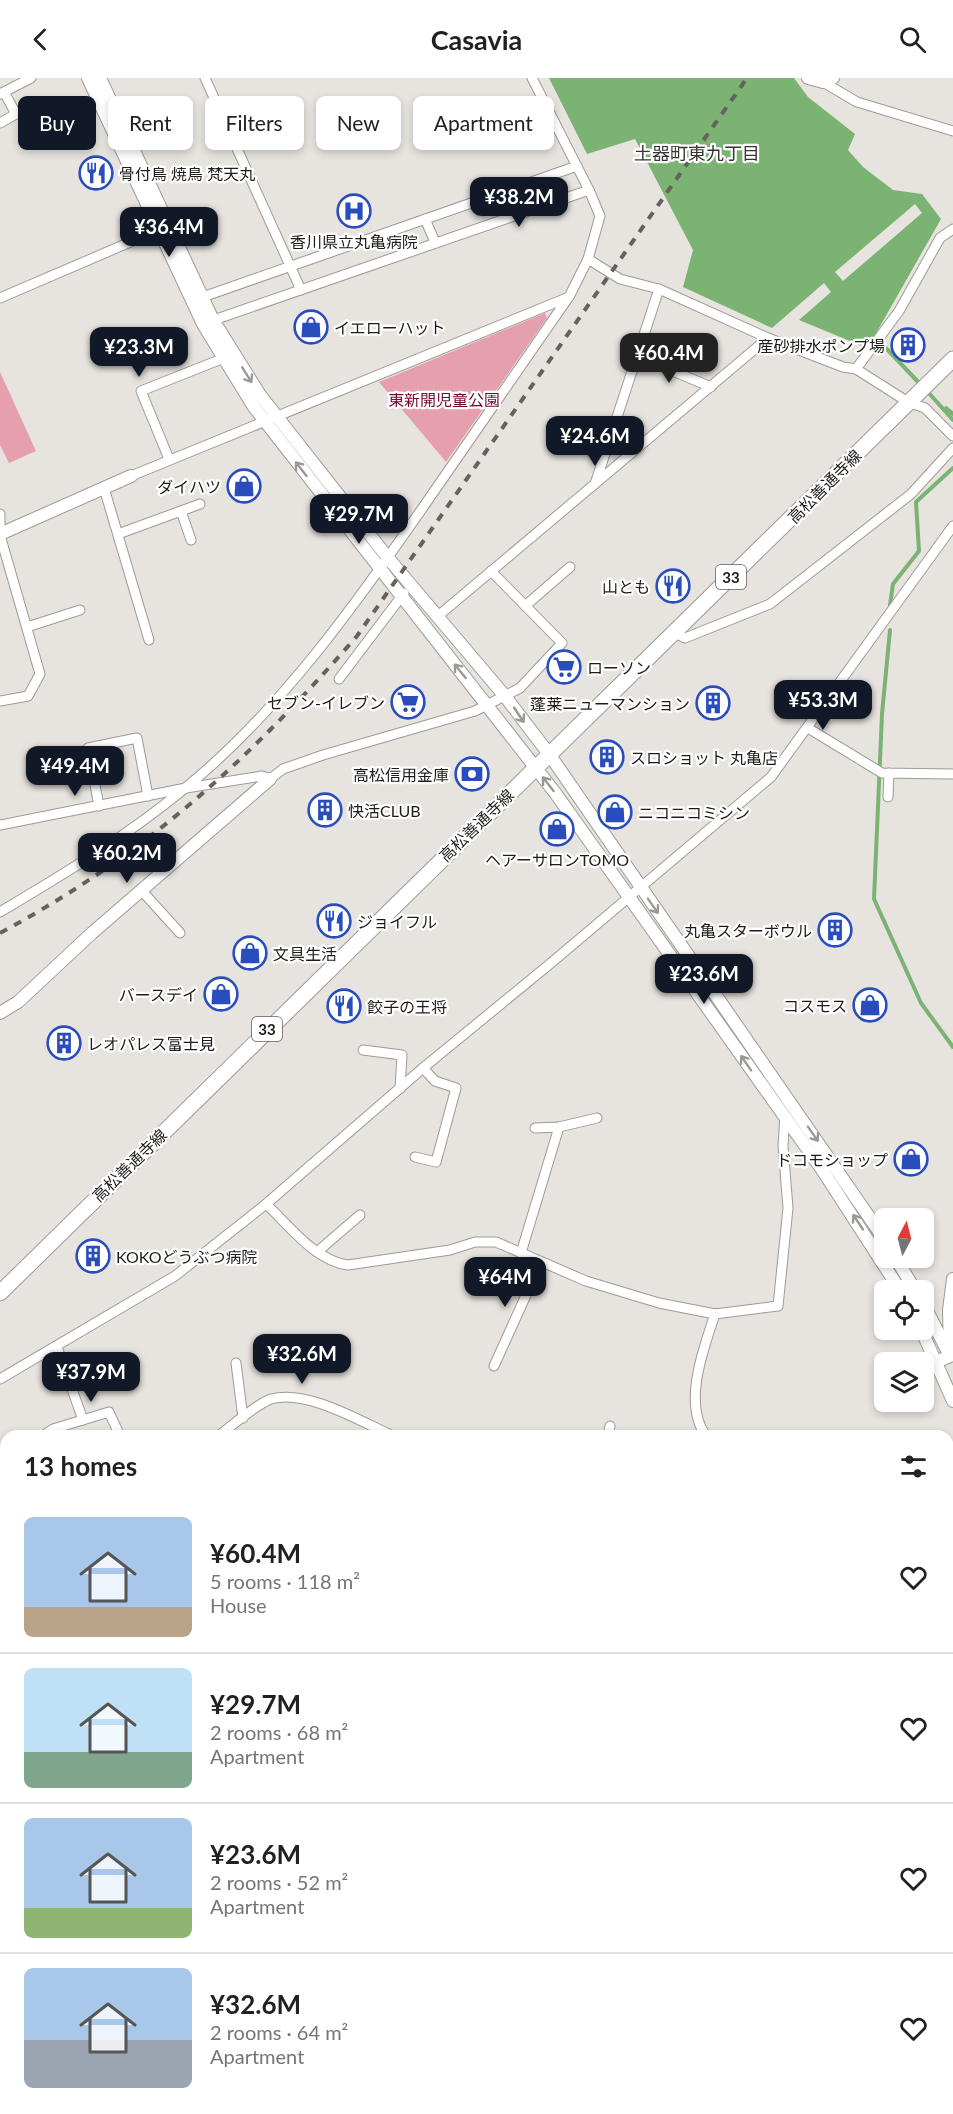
<!DOCTYPE html>
<meta charset="utf-8">
<style>
:root{--surface:#fff;--page:#f2f2f2;--text:#202124;--muted:#757577;--line:#e0e0e0;--accent:#111827}
body{margin:0;font-family:Lato,"Noto Sans JP",sans-serif;background:var(--page);color:var(--text);height:100vh;display:flex;flex-direction:column;font-size:22px;white-space:nowrap}
*{box-sizing:border-box;margin:0}
p{font-size:20px;color:var(--muted)}
.icon{flex:none;width:33px;height:33px;fill:none;stroke:currentColor;stroke-width:2;stroke-linecap:round;stroke-linejoin:round}
.map{position:relative;flex:1;overflow:hidden}
.drawer{position:absolute;left:0px;top:1352px;width:954px;height:686px;display:flex;flex-direction:column;background:var(--surface);border-radius:18px 18px 0 0;box-shadow:0 3px 9px #0003}
.drawer>*{flex:none}
.hud{position:absolute;left:18px;top:18px;width:600px;height:54px;display:flex;gap:12px}
.needle{width:39px;rotate:7deg}
.controls{position:absolute;left:874px;top:1130px;display:grid;gap:12px}
.controls a{display:grid;place-items:center;width:60px;height:60px;border-radius:9px;background:var(--surface);box-shadow:0 3px 9px #0003;font-size:30px}
.price{position:absolute;translate:-50% -51px;padding:0 14px;border-radius:12px;background:var(--accent);color:#fff;font-size:20px;line-height:39px;filter:drop-shadow(0 2px 3px #0008)}
.price::after{content:'';position:absolute;left:50%;top:36px;width:18px;height:14px;margin-left:-9px;background:inherit;clip-path:polygon(0 0,100% 0,50% 100%)}
.price.current{background:#222;color:#fff}
ul{padding:0;list-style:none}
li{display:flex;align-items:center;gap:18px;height:150px;padding:0 24px}
li+li{border-top:2px solid var(--line)}
li span{display:grid;place-items:center;flex:none;width:168px;height:120px;border-radius:9px;color:#555}
li>.icon{margin-inline-start:auto}
span .icon{width:72px;height:72px;fill:#fffc;stroke-width:1}
li b{font-size:26px}
h2{display:flex;justify-content:space-between;align-items:center;height:72px;padding:0 24px;font-size:26px}
.tag{padding:0 21px;border-radius:9px;background:var(--surface);box-shadow:0 3px 9px #0003;font-size:21px;line-height:54px}
.tag.current{background:var(--accent);color:#fff}
header{display:flex;justify-content:space-between;align-items:center;height:78px;padding:0 24px;background:var(--surface);font-size:27px;font-weight:700}
.map>svg:first-child{display:block}
</style>
<header><svg class="icon" aria-label="back" viewBox="0 0 24 24"><path d="M15 5l-7 7 7 7"/></svg>Casavia<svg class="icon" aria-label="search" viewBox="0 0 24 24"><circle cx="10" cy="10" r="6"/><path d="M15 15l6 6"/></svg></header>
<div class="map">
<svg width="953" height="2036" viewBox="0 0 953 2036">
<rect width="100%" height="100%" fill="#e7e3de"/>
<g fill="#e6a0ad">
<path d="M545 235 547 240 446 384 379 304Z"/>
<path d="M0 294 36 373 9 385 0 367Z"/>
<path d="M88 1281 96 1298 78 1304 71 1287Z"/>
<path d="M0 1682 6 1685V1720L0 1719Z"/>
<path d="M281 2031H357L352 2036H288Z"/>
</g>
<g fill="#7bb372" fill-rule="evenodd">
<path d="M549 0H794L808 19 855 56 848 72 863 89 893 112 922 116 941 141 875 257 862 268 799 242 831 214 824 205 772 250 683 209 693 172 635 61 587 76ZM915 126 922 135 843 203 835 194Z"/>
<path d="M0 1848 6 1850V1896L0 1893Z"/>
<path d="M482 2031H514V2036H484Z"/>
</g>
<g fill="none" stroke-linecap="round" stroke-linejoin="round">
<g stroke="#7bb372" stroke-width="4">
<path d="M885 269 922 308"/>
<path d="M927 313 953 342"/>
<path d="M946 330 953 336"/>
<path d="M890 527 893 506 919 473 916 424 953 390"/>
<path d="M890 552 882 636 874 821 921 925 953 969"/>
</g>
<g stroke="#9e9a95" stroke-width="11">
<g id="minor">
<path d="M205 0 301 212"/>
<path d="M823 4 857 24 953 53"/>
<path d="M0 16 31 0"/>
<path d="M0 45 16 36 4 14"/>
<path d="M425 141 435 164"/>
<path d="M588 181 600 138 589 112"/>
<path d="M0 220 163 150"/>
<path d="M197 221 577 88"/>
<path d="M208 244 589 112 532 0"/>
<path d="M637 278 711 309"/>
<path d="M856 291 899 233 940 160 953 151"/>
<path d="M169 381 141 313 229 278"/>
<path d="M131 398 569 219 588 181 620 201 659 211 768 260 843 289 856 291 908 324 925 330 953 358"/>
<path d="M595 406 659 211"/>
<path d="M104 410 149 562"/>
<path d="M181 433 191 462"/>
<path d="M0 436V455"/>
<path d="M118 456 200 426"/>
<path d="M0 457 40 596 28 618 0 623"/>
<path d="M525 528 570 489"/>
<path d="M438 538 768 260"/>
<path d="M27 549 80 532"/>
<path d="M675 555 685 560 770 526 911 416 953 370"/>
<path d="M339 601 404 515"/>
<path d="M808 650 882 695 953 696"/>
<path d="M888 719 889 695"/>
<path d="M99 728 88 670 137 660 148 718"/>
<path d="M0 747 186 710 262 698 270 701 283 691 323 677 475 633 520 610 562 565 491 493"/>
<path d="M142 813 180 855"/>
<path d="M0 834C64 796 127 758 184 711 280 633 356 526 426 425 473 357 521 288 568 220"/>
<path d="M363 972 402 977 400 1011"/>
<path d="M535 1050 559 1049 597 1040"/>
<path d="M415 1079 436 1084 456 1010 435 1003 423 990"/>
<path d="M266 1126C289 1147 315 1183 348 1187L450 1172 475 1164H496L586 1203 659 1225 715 1236C704 1270 682 1325 706 1358"/>
<path d="M317 1174 360 1137"/>
<path d="M521 1175 559 1049"/>
<path d="M715 1236 778 1228 788 1130 783 1068 785 1037"/>
<path d="M57 1269 83 1342"/>
<path d="M236 1285 243 1340"/>
<path d="M494 1288 541 1184"/>
<path d="M0 1301 175 1198 266 1126 423 990 551 885 771 699 953 448"/>
<path d="M43 1358 53 1351 109 1334 120 1358"/>
<path d="M218 1358C232 1348 256 1326 271 1321 307 1311 360 1343 393 1358"/>
<path d="M608 1358 610 1348"/>
<path d="M3 1403 6 1399"/>
<path d="M948 1417 953 1418"/>
<path d="M0 1472 6 1469"/>
<path d="M0 1588 6 1593"/>
<path d="M948 1628 949 1621"/>
<path d="M0 1659 6 1663"/>
<path d="M948 1774 953 1765"/>
<path d="M953 1843 949 1849 953 1859"/>
<path d="M0 1936 6 1938"/>
<path d="M0 1995 6 1997"/>
<path d="M948 2013 953 2012"/>
<path d="M83 2031 85 2036"/>
<path d="M221 2031 230 2036"/>
<path d="M49 2036 52 2031"/>
<path d="M132 2036 141 2033 143 2036"/>
</g>
</g>
<g stroke="#9e9a95" stroke-width="14">
<g id="tertiary">
<path d="M88 0 203 246 254 329 556 716 821 1090 900 1212"/>
<path d="M100 0 213 242 260 317 388 480 504 617 549 676 885 1162"/>
<path d="M808 0 823 4 833 0"/>
<path d="M0 456 131 398"/>
<path d="M0 935 18 924 92 855 270 701"/>
<path d="M895 1179 915 1212"/>
<path d="M924 1227 948 1274"/>
<path d="M921 1251 953 1323"/>
<path d="M936 1284 950 1278 949 1232 953 1201"/>
<path d="M948 1493 953 1483"/>
<path d="M595 2031 598 2036"/>
<path d="M712 2036 713 2031"/>
</g>
</g>
<g stroke="#9e9a95" stroke-width="17">
<path id="primary" d="M0 1215 953 281"/>
</g>
<use href="#minor" stroke="#fff" stroke-width="9"/>
<use href="#tertiary" stroke="#fff" stroke-width="12"/>
<use href="#primary" stroke="#fff" stroke-width="15"/>
<path stroke="#64625e" stroke-width="4" stroke-dasharray="8 8" stroke-linecap="butt" d="M0 855C147 776 248 683 357 558L747 0"/>
</g>
<defs><path id="oneway-shaft" d="M-6 0H5M1.5-3L5.5 0L1.5 3" fill="none" stroke-width="1.6" stroke-linecap="round" stroke-linejoin="round" transform="scale(1.5)"/></defs>
<g stroke="#999998">
<use href="#oneway-shaft" transform="translate(247 297) rotate(58)"/>
<use href="#oneway-shaft" transform="translate(301 391) rotate(-128)"/>
<use href="#oneway-shaft" transform="translate(460 593) rotate(-129)"/>
<use href="#oneway-shaft" transform="translate(519 637) rotate(56)"/>
<use href="#oneway-shaft" transform="translate(548 706) rotate(-128)"/>
<use href="#oneway-shaft" transform="translate(653 828) rotate(55)"/>
<use href="#oneway-shaft" transform="translate(746 985) rotate(-125)"/>
<use href="#oneway-shaft" transform="translate(813 1056) rotate(55)"/>
<use href="#oneway-shaft" transform="translate(858 1144) rotate(-124)"/>
</g>
<defs>
<g id="restaurant-ring" transform="scale(1.725)"><circle r="9.5" fill="#fff" stroke="#294dbc" stroke-width="1.5"/><path d="M-5-6h1v4h1v-4h1v4h1v-4h1v5L-1.5 .5V6h-2V.5L-5-1ZM5-6V6H3V1.5H1.5Q1.5-4 5-6Z" fill="#294dbc"/></g>
<g id="hospital-ring" transform="scale(1.725)"><circle r="9.5" fill="#fff" stroke="#294dbc" stroke-width="1.5"/><path d="M-5-5h3v3.5h4V-5h3V5h-3V1.5h-4V5h-3Z" fill="#294dbc"/></g>
<g id="shop-ring" transform="scale(1.725)"><circle r="9.5" fill="#fff" stroke="#294dbc" stroke-width="1.5"/><path d="M-5-2.5h2.3a2.7 3.5 0 0 1 5.4 0H5L5.5 6h-11ZM-1.5-2.5h3a1.5 2.3 0 0 0-3 0Z" fill="#294dbc"/></g>
<g id="building-ring" transform="scale(1.725)"><circle r="9.5" fill="#fff" stroke="#294dbc" stroke-width="1.5"/><path d="M-4-6H4V6H1V3H-1V6H-4ZM-2.5-4.3h1.7v1.8h-1.7ZM.8-4.3h1.7v1.8H.8ZM-2.5-1h1.7V.8h-1.7ZM.8-1h1.7V.8H.8Z" fill="#294dbc"/></g>
<g id="supermarket-ring" transform="scale(1.725)"><circle r="9.5" fill="#fff" stroke="#294dbc" stroke-width="1.5"/><path d="M-6-5.5h2.5l.6 2H6L4.5 2H-2.5L-4.4-4H-6ZM-1.5 3.2a1.3 1.3 0 1 0 .1 0ZM3 3.2a1.3 1.3 0 1 0 .1 0Z" fill="#294dbc"/></g>
<g id="bank-ring" transform="scale(1.725)"><circle r="9.5" fill="#fff" stroke="#294dbc" stroke-width="1.5"/><path d="M-6-4H6V4H-6ZM0-2.3a2.3 2.3 0 1 0 0 4.6a2.3 2.3 0 1 0 0-4.6Z" fill="#294dbc"/></g>
</defs>
<g fill-rule="evenodd">
<use href="#restaurant-ring" x="96" y="95"/>
<use href="#hospital-ring" x="354" y="133"/>
<use href="#shop-ring" x="311" y="249"/>
<use href="#building-ring" x="908" y="267"/>
<use href="#shop-ring" x="244" y="408"/>
<use href="#restaurant-ring" x="673" y="508"/>
<use href="#supermarket-ring" x="564" y="589"/>
<use href="#supermarket-ring" x="408" y="624"/>
<use href="#building-ring" x="713" y="625"/>
<use href="#building-ring" x="607" y="679"/>
<use href="#bank-ring" x="472" y="696"/>
<use href="#building-ring" x="325" y="732"/>
<use href="#shop-ring" x="615" y="734"/>
<use href="#shop-ring" x="557" y="751"/>
<use href="#restaurant-ring" x="334" y="843"/>
<use href="#building-ring" x="835" y="852"/>
<use href="#shop-ring" x="250" y="875"/>
<use href="#shop-ring" x="221" y="916"/>
<use href="#shop-ring" x="870" y="927"/>
<use href="#restaurant-ring" x="344" y="928"/>
<use href="#building-ring" x="64" y="965"/>
<use href="#shop-ring" x="911" y="1081"/>
<use href="#building-ring" x="93" y="1178"/>
</g>
<g text-anchor="middle" dominant-baseline="central" stroke-width="4.5" stroke-linejoin="round" paint-order="stroke">
<g fill="#fff" stroke="#61605f" stroke-width="1.5">
<rect x="716" y="487" width="30" height="24" rx="4.5"/>
<rect x="252" y="939" width="30" height="24" rx="4.5"/>
</g>
<g font-size="15" font-weight="bold" fill="#1d1c1a">
<text x="731" y="499">33</text>
<text x="267" y="951">33</text>
</g>
<g font-size="16" fill="#1d1c1a" stroke="#fff" text-anchor="start">
<text x="119" y="95">骨付鳥 焼鳥 梵天丸</text>
<text x="354" y="163" text-anchor="middle">香川県立丸亀病院</text>
<text x="334" y="249">イエローハット</text>
<text x="885" y="267" text-anchor="end">産砂排水ポンプ場</text>
<text x="221" y="408" text-anchor="end">ダイハツ</text>
<text x="650" y="508" text-anchor="end">山とも</text>
<text x="587" y="589">ローソン</text>
<text x="385" y="624" text-anchor="end">セブン-イレブン</text>
<text x="690" y="625" text-anchor="end">蓬莱ニューマンション</text>
<text x="630" y="679">スロショット 丸亀店</text>
<text x="449" y="696" text-anchor="end">高松信用金庫</text>
<text x="348" y="732">快活CLUB</text>
<text x="638" y="734">ニコニコミシン</text>
<text x="557" y="781" text-anchor="middle">ヘアーサロンTOMO</text>
<text x="357" y="843">ジョイフル</text>
<text x="812" y="852" text-anchor="end">丸亀スターボウル</text>
<text x="273" y="875">文具生活</text>
<text x="198" y="916" text-anchor="end">バースデイ</text>
<text x="847" y="927" text-anchor="end">コスモス</text>
<text x="367" y="928">餃子の王将</text>
<text x="87" y="965">レオパレス富士見</text>
<text x="888" y="1081" text-anchor="end">ドコモショップ</text>
<text x="116" y="1178">KOKOどうぶつ病院</text>
</g>
<g font-size="16" fill="#740832" stroke="#fff">
<text x="444" y="321">東新開児童公園</text>
</g>
<g font-size="16" fill="#1d1c1a" stroke="#fff">
<text transform="translate(824 408) rotate(-45)">高松善通寺線</text>
<text transform="translate(476 747) rotate(-44)">高松善通寺線</text>
<text transform="translate(129 1087) rotate(-44)">高松善通寺線</text>
</g>
<g font-size="18" fill="#383531" stroke="#fff">
<text x="697" y="75">土器町東九丁目</text>
</g>
</g>
</svg>
<div class="controls">
<a><svg class="needle" viewBox="-14 -14 28 28"><path d="M0-13l5 13h-10z" fill="#e53935"/><path d="M0 13l5-13h-10z" fill="#757577"/></svg></a>
<a><svg class="icon" aria-label="locate" viewBox="0 0 24 24"><circle cx="12" cy="12" r="6"/><path d="M12 2v4M12 18v4M2 12h4M18 12h4"/></svg></a>
<a><svg class="icon" aria-label="layers" viewBox="0 0 24 24"><path d="M12 4l9 5-9 5-9-5zM3 14l9 5 9-5"/></svg></a>
</div>
<b class="price" style="left:519px;top:150px">¥38.2M</b>
<b class="price" style="left:169px;top:180px">¥36.4M</b>
<b class="price" style="left:139px;top:300px">¥23.3M</b>
<b class="price current" style="left:669px;top:306px">¥60.4M</b>
<b class="price" style="left:595px;top:389px">¥24.6M</b>
<b class="price" style="left:359px;top:467px">¥29.7M</b>
<b class="price" style="left:823px;top:653px">¥53.3M</b>
<b class="price" style="left:75px;top:719px">¥49.4M</b>
<b class="price" style="left:127px;top:806px">¥60.2M</b>
<b class="price" style="left:704px;top:927px">¥23.6M</b>
<b class="price" style="left:505px;top:1230px">¥64M</b>
<b class="price" style="left:302px;top:1307px">¥32.6M</b>
<b class="price" style="left:91px;top:1325px">¥37.9M</b>
<div class="hud">
<a class="tag current">Buy</a>
<a class="tag">Rent</a>
<a class="tag">Filters</a>
<a class="tag">New</a>
<a class="tag">Apartment</a>
</div>
<section class="drawer">
<h2>13 homes<svg class="icon" aria-label="filters" viewBox="0 0 24 24"><path d="M4 7h16M4 17h16"/><circle cx="9" cy="7" r="2"/><circle cx="15" cy="17" r="2"/></svg></h2>
<ul>
<li><span style="background:linear-gradient(#a9c7e8 75%,#b9a48a 0)"><svg class="icon" aria-label="home" viewBox="0 0 24 24"><path d="M3 11l9-7 9 7M6 9v11h12V9"/></svg></span><div><b>¥60.4M</b><p>5 rooms · 118 m²</p><p>House</p></div><svg class="icon" aria-label="heart" viewBox="0 0 24 24"><path d="M12 20l-8-8c-3-5 5-10 8-4 3-6 11-1 8 4z"/></svg></li>
<li><span style="background:linear-gradient(#bfe0f5 70%,#7fa58c 0)"><svg class="icon" aria-label="home" viewBox="0 0 24 24"><path d="M3 11l9-7 9 7M6 9v11h12V9"/></svg></span><div><b>¥29.7M</b><p>2 rooms · 68 m²</p><p>Apartment</p></div><svg class="icon" aria-label="heart" viewBox="0 0 24 24"><path d="M12 20l-8-8c-3-5 5-10 8-4 3-6 11-1 8 4z"/></svg></li>
<li><span style="background:linear-gradient(#a9c7e8 75%,#8fb573 0)"><svg class="icon" aria-label="home" viewBox="0 0 24 24"><path d="M3 11l9-7 9 7M6 9v11h12V9"/></svg></span><div><b>¥23.6M</b><p>2 rooms · 52 m²</p><p>Apartment</p></div><svg class="icon" aria-label="heart" viewBox="0 0 24 24"><path d="M12 20l-8-8c-3-5 5-10 8-4 3-6 11-1 8 4z"/></svg></li>
<li><span style="background:linear-gradient(#a9c7e8 60%,#9aa5b1 0)"><svg class="icon" aria-label="home" viewBox="0 0 24 24"><path d="M3 11l9-7 9 7M6 9v11h12V9"/></svg></span><div><b>¥32.6M</b><p>2 rooms · 64 m²</p><p>Apartment</p></div><svg class="icon" aria-label="heart" viewBox="0 0 24 24"><path d="M12 20l-8-8c-3-5 5-10 8-4 3-6 11-1 8 4z"/></svg></li>
</ul>
</section>
</div>
